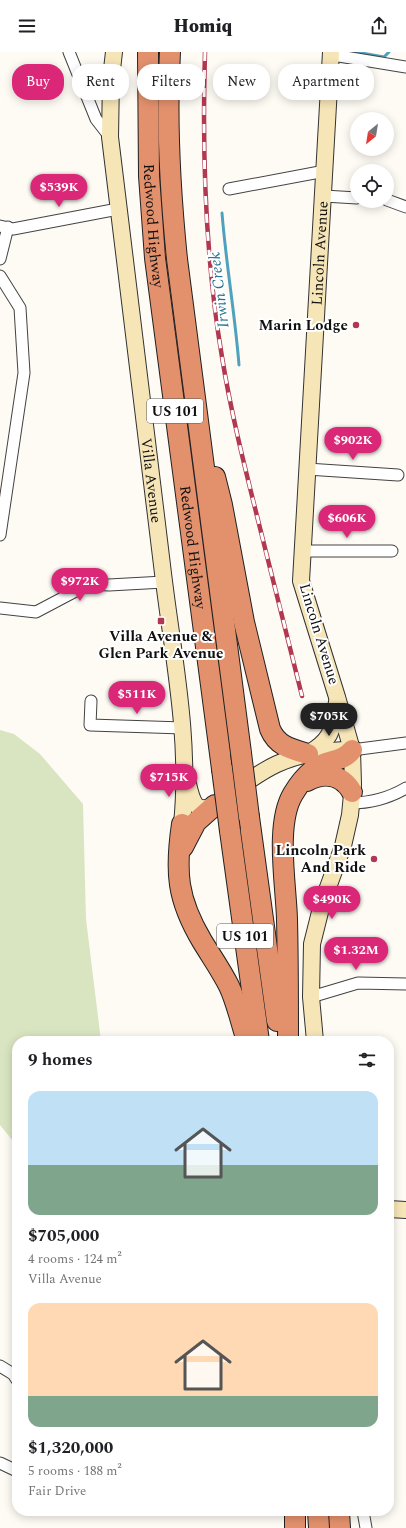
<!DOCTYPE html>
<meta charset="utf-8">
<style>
:root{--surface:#fff;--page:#f6f6f6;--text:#202124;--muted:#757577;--accent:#db2777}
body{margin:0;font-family:Spectral,serif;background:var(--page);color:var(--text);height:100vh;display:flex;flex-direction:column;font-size:15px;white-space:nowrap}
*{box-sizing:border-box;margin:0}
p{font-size:13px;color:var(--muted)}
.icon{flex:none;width:22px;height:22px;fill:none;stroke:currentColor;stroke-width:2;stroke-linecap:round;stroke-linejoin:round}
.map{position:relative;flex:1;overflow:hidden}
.details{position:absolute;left:12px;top:984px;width:382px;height:480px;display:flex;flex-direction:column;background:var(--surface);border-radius:16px;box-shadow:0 2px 10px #0003}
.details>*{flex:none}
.banner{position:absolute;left:12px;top:12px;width:382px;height:36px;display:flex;gap:8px}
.needle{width:26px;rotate:210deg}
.fabs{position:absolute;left:350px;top:60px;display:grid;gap:8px}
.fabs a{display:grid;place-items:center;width:44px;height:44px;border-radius:50%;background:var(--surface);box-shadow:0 2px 10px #0003;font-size:20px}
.price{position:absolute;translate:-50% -34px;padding:0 9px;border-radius:14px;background:var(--accent);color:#fff;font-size:13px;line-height:26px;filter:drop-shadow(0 1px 2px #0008)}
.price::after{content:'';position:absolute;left:50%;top:24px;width:12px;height:9px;margin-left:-6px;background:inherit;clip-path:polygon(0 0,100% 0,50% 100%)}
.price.selected{background:#222;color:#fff}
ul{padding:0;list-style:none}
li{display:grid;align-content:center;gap:8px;height:212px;padding:0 16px}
li span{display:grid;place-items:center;height:124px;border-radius:12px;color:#555}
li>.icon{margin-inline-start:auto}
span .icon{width:72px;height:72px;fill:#fffc;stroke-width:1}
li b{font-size:17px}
h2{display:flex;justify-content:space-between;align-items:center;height:48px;padding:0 16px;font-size:17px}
.pill{padding:0 14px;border-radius:16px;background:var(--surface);box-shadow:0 2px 10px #0003;font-size:14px;line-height:36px}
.pill.selected{background:var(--accent);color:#fff}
header{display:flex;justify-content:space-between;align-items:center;height:52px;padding:0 16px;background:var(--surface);font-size:18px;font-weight:800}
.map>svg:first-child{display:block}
</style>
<header><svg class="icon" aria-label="menu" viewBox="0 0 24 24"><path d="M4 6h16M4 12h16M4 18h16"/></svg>Homiq<svg class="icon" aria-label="share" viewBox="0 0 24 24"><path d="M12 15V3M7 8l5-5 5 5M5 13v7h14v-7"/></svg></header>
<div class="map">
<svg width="406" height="1476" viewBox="0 0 406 1476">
<rect width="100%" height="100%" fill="#fefbf5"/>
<path fill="#d9e5c1" d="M0 678 14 682 40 702 83 752 86 867 101 989H17V1094L0 1073Z"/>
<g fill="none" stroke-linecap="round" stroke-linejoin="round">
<g stroke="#4ea2be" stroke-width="3">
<path d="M356 0 384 5 389 0"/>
<path d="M222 161C226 212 235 262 239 313"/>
</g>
<g stroke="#434343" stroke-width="13">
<g id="street">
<path d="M69 0 96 67 110 85"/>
<path d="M329 0 339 4 406 15"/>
<path d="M229 137 325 119"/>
<path d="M324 144 357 146"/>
<path d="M387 148 406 155"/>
<path d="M0 174 13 177 118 157"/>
<path d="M0 207 8 175"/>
<path d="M0 224 20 256 24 321 0 483"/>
<path d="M307 417 398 423"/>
<path d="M302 499H392"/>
<path d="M0 556 36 560 89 532 109 533 164 530"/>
<path d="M91 649 90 673 183 676"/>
<path d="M352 698 406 691"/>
<path d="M351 751C371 751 389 746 406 736"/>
<path d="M311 945 358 931 406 932"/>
<path d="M0 1314 13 1322 17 1328"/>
<path d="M0 1411 17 1419"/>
<path d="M363 1459 366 1476"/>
</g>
</g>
<g stroke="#323232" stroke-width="18">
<g id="secondary">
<path id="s1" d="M114 0 111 26 110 85C127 228 144 371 162 513 172 600 191 685 182 772"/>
<path d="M309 701C334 686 332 676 337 650"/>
<path d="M188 732C192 749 195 763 215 753 235 739 255 722 277 712 301 701 326 698 352 698"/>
<path id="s2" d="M315 989 311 945 312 892 322 852 343 794 350 763 353 732 352 698 337 645 301 529 331 0"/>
<path d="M389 1157 406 1158"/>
</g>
</g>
<g stroke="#212121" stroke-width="22">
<g id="highway">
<path id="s3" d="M148 0 149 124 155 206 222 717"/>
<path d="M170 0C166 69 170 138 177 207L241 701"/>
<path d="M215 425 222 453 244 570 270 677C277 694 291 697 308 702"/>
<path d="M307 729C324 720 342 722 352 740"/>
<path d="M249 765 277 969"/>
<path d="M182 772C175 820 177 847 202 889 211 904 221 918 229 934 237 951 241 971 247 989"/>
<path d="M230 779 259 989"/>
<path d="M183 795 196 770 215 753"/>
<path d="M288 989C288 949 288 908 287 867 286 832 275 772 293 742 300 730 310 718 323 712 333 708 345 708 352 698"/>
<path d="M318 1459 319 1476"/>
<path d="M339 1459 340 1476"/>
<path d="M295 1476V1459"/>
</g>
</g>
<use href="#street" stroke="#fff" stroke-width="11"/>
<use href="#secondary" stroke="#f6e5b7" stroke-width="16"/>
<use href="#highway" stroke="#e3916d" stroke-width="20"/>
<g stroke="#b13850" stroke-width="4.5">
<path id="rail" d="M205 0C202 101 205 205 222 305 231 361 245 416 259 472 273 529 288 586 302 644"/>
</g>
<use href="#rail" stroke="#fff" stroke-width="3" stroke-dasharray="9" stroke-linecap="butt"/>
<g stroke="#212121" stroke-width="22" stroke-linecap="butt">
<g id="highway-bridge">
<path d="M241 701 249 765"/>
<path d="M222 717 230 779"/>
</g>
</g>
<use href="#highway-bridge" stroke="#e3916d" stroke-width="20"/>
</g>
<g fill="#b13850" stroke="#fff" stroke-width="1.5">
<circle cx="356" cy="273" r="4"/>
<rect x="157" y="565" width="8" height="8" rx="2"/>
<circle cx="374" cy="807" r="4"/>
</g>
<g text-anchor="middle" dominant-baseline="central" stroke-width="4" stroke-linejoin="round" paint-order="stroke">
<g fill="#fff" stroke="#585858" stroke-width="1">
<rect x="147" y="347" width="56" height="24" rx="3"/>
<rect x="217" y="872" width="56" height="24" rx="3"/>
</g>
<g font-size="14" font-weight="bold" fill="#101010">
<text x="175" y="359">US 101</text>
<text x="245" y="884">US 101</text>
</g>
<g font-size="15" fill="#101010" stroke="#fff">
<text stroke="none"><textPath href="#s3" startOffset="174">Redwood Highway</textPath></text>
<text stroke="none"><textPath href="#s2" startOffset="802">Lincoln Avenue</textPath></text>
<text stroke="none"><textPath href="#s1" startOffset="431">Villa Avenue</textPath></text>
<text stroke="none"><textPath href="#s3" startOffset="498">Redwood Highway</textPath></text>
<text transform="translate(319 582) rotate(73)">Lincoln Avenue</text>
</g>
<g font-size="15" font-weight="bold" fill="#101010" stroke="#fff" text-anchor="end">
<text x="348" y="273">Marin Lodge</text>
<text x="161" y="584" text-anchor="middle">Villa Avenue &amp;<tspan x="161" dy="17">Glen Park Avenue</tspan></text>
<text x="366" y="798">Lincoln Park<tspan x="366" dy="17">And Ride</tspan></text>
</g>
<g font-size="16" font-style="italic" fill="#277594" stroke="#fff">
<text transform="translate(219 238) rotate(-97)">Irwin Creek</text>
</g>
</g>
</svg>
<div class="fabs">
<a><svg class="needle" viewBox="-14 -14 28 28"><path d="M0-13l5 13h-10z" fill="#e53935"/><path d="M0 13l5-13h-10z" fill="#757577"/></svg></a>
<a><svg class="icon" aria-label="locate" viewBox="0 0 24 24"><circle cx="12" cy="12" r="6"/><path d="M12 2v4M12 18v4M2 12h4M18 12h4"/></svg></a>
</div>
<b class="price" style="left:59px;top:156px">$539K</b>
<b class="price" style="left:353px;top:409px">$902K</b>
<b class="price" style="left:347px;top:487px">$606K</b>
<b class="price" style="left:80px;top:550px">$972K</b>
<b class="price" style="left:137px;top:663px">$511K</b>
<b class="price selected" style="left:329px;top:685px">$705K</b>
<b class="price" style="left:169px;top:746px">$715K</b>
<b class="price" style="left:332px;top:868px">$490K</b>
<b class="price" style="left:356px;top:919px">$1.32M</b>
<div class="banner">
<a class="pill selected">Buy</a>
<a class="pill">Rent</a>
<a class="pill">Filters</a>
<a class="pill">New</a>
<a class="pill">Apartment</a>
</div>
<section class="details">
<h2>9 homes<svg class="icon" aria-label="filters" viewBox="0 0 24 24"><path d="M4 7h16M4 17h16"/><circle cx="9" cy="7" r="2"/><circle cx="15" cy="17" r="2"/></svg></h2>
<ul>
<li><span style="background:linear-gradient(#bfe0f5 60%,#7fa58c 0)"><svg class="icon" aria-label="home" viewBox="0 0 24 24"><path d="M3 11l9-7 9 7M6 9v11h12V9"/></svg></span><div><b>$705,000</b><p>4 rooms · 124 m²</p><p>Villa Avenue</p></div></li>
<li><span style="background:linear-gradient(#ffd9b3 75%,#7fa58c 0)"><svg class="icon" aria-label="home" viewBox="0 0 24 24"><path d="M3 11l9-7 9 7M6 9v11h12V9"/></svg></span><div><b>$1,320,000</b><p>5 rooms · 188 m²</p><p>Fair Drive</p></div></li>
</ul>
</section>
</div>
